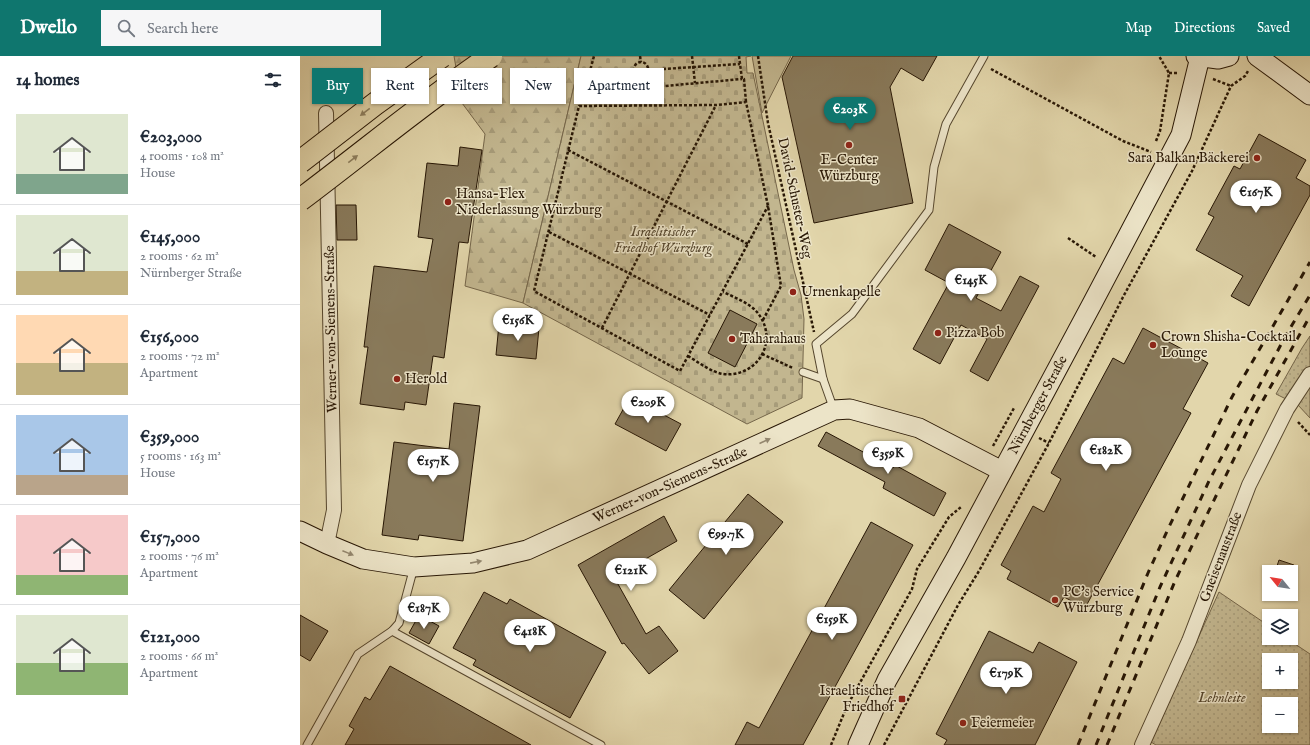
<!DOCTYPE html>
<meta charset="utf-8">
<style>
:root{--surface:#fff;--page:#f6f6f7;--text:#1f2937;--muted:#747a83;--line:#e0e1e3;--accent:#0f766e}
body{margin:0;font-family:"IM FELL English",serif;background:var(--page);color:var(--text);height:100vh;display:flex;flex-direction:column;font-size:15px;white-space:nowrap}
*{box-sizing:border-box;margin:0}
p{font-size:13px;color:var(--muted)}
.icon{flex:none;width:22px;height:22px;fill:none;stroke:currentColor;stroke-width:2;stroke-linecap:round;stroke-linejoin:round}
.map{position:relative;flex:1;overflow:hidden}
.sheet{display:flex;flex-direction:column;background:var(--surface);width:300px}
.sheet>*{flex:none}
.hud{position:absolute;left:12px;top:12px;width:380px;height:36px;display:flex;gap:8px}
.needle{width:26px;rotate:300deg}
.buttons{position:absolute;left:962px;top:509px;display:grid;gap:8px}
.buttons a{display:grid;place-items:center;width:36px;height:36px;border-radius:0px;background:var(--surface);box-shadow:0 1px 3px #0004;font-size:20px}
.price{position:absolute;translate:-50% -34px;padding:0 9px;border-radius:14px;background:#fff;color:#222;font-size:13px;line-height:26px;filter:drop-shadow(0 1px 2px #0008)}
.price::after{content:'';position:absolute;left:50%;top:24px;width:12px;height:9px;margin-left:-6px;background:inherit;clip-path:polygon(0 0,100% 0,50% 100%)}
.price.on{background:var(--accent);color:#fff}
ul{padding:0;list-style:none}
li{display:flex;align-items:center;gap:12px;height:100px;padding:0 16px}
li+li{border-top:1px solid var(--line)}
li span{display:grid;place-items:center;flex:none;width:112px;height:80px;border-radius:0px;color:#555}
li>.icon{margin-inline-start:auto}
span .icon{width:48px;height:48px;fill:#fffc;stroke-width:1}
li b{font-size:17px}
h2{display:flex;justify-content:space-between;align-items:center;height:48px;padding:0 16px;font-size:17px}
.chip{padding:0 14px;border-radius:0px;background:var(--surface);box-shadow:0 1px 3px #0004;font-size:14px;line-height:36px}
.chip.on{background:var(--accent);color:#fff}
header{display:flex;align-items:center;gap:24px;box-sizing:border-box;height:56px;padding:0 20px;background:var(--accent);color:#fff}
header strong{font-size:19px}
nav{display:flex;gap:22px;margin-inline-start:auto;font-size:14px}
.search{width:280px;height:36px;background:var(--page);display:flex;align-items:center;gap:10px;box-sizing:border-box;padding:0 14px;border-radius:0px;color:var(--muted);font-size:15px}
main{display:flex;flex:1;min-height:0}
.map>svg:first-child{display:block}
</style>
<header>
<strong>Dwello</strong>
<div class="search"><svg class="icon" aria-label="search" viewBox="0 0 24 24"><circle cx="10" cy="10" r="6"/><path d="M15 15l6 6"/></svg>Search here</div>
<nav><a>Map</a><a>Directions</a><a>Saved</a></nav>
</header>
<main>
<section class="sheet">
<h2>14 homes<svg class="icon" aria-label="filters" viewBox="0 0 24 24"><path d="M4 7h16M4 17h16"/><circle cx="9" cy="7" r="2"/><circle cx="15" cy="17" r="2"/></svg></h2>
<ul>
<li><span style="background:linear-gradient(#dfe7d0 75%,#7fa58c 0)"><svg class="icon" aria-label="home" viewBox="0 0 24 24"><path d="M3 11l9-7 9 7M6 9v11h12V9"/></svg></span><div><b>€203,000</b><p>4 rooms · 108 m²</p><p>House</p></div></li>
<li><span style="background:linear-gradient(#dfe7d0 70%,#c2b280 0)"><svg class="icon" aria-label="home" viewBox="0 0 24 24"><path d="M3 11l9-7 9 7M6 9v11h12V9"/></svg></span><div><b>€145,000</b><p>2 rooms · 62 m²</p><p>Nürnberger Straße</p></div></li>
<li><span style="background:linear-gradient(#ffd9b3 60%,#c2b280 0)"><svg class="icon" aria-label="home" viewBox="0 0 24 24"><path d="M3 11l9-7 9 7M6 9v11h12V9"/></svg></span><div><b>€156,000</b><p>2 rooms · 72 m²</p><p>Apartment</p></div></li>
<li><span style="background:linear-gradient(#a9c7e8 75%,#b9a48a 0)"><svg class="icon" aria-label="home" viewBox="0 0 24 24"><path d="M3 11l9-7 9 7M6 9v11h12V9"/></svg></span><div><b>€359,000</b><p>5 rooms · 163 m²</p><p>House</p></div></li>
<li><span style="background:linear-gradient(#f6c9c9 75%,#8fb573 0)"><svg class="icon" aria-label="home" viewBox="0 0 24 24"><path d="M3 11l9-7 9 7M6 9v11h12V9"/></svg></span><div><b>€157,000</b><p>2 rooms · 76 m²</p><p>Apartment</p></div></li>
<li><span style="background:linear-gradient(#dfe7d0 60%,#8fb573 0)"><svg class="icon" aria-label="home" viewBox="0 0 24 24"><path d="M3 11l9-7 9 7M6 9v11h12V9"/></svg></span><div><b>€121,000</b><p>2 rooms · 66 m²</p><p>Apartment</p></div></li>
</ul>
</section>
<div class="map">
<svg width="1010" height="689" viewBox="0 0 1010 689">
<defs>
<pattern id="forest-firs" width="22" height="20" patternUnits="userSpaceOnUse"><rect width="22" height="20" fill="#c2b68f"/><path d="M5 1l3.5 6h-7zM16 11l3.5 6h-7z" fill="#a79c7a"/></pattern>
<pattern id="cemetery-stones" width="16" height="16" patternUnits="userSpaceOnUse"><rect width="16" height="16" fill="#c2b68f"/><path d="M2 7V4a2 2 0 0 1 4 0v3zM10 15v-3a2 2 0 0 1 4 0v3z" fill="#a79c7a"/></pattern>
<pattern id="park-dots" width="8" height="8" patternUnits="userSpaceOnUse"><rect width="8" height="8" fill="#c2b68f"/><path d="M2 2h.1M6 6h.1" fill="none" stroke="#a79c7a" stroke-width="1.8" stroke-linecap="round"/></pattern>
</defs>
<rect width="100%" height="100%" fill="#e2d6ab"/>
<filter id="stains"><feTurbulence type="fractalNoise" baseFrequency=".005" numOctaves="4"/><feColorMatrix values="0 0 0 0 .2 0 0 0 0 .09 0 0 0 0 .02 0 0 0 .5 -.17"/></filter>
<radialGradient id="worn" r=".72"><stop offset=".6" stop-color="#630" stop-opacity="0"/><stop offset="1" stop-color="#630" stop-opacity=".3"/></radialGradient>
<path fill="#c2b68f" stroke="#75664a" d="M452 0H491L462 57Z"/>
<path fill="url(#forest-firs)" stroke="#75664a" d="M154 0H281L223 247 165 230 185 78 162 47Z"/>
<path fill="url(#cemetery-stones)" stroke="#75664a" d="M281 0H451L446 1 447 17H453L494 214 501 239 504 263 502 342 447 368 223 247Z"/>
<g fill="url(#park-dots)" stroke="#75664a" fill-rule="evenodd">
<path d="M1010 280V362L998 349 976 338 1002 292Z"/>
<path d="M919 536 969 570V582H986L1010 598V689H856L851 686ZM969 604H991V626H969ZM969 648H991V670H969Z"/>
</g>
<g fill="#897a5b" stroke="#281705">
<path d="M493 0H637L623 25 601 12 590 31 613 147 514 167 482 21Z"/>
<path d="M959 78 1006 104 996 122 1010 130V139L949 250 931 240 943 220 896 194 914 161 908 158 934 110 940 113Z"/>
<path d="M160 91 182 94 168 187 159 186 144 302 133 300 126 349 105 346 104 354 60 348 68 291H64L74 210 127 216 133 183 118 181 127 107 158 110Z"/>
<path d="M36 149H56L57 184H37Z"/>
<path d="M649 168 701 196 676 242 701 255 720 220 739 230 688 325 670 315 687 283 661 269 640 308 613 293 649 227 625 214Z"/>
<path d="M430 254 457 268 435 311 408 297Z"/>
<path d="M199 268 239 272 236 303 196 299Z"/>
<path d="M843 272 908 307 883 353 891 357 785 552 764 541 758 551 707 523 711 515 701 509 733 450 744 456 761 423 751 417 813 302 824 308Z"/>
<path d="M330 341 381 368 366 395 315 368Z"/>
<path d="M154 347 180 350 163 485 119 479 118 484 82 479 94 386 149 393Z"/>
<path d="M526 376 593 412 595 409 646 437 634 460 583 432 585 426 518 390Z"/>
<path d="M448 438 483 466 404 563 369 534Z"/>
<path d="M364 460 377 485 314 521 346 578 359 570 378 595 349 618 324 587 322 588 278 509Z"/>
<path d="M571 466 613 489 503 689H435L447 666 459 672Z"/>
<path d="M979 504 994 509 991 519V516H975Z"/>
<path d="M184 536 207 548 210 543 306 596 270 662 173 609 176 604 153 592Z"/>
<path d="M0 559 28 575 10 605 0 599Z"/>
<path d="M119 559 139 570 129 588 109 577Z"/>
<path d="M689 575 733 597 739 586 777 606 735 689H644L647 684 636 678Z"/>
<path d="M90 610 231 689H45L54 673 49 670 65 641 70 644Z"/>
</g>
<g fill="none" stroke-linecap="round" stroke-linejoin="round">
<g stroke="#56472e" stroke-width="9">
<g id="lane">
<path d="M503 316 523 323"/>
<path d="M534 354 523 323 516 288 552 258 629 154 634 111 646 68 684 0"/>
<path d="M92 575 301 689"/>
<path d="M7 689 58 598 92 575 99 567 114 511"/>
</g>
</g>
<g stroke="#56472e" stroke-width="16">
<g id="street">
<path d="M26 57 34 454 27 488"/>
<path d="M842 689 889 585 949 429 987 353 1010 318"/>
</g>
</g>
<g stroke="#281705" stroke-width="21">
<g id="secondary">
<path d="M896 0 918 3 929 0"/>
<path d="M957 0 1010 39"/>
<path d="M0 475 27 488 63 503 114 511 173 507 227 494 534 354 550 353 619 372 702 415"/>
<path d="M558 689 587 624 656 502 793 246 881 79 900 1"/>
</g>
</g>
<g stroke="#281705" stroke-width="2.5" stroke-dasharray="3 2" stroke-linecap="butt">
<path d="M340 0 341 6"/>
<path d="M392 0 395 27"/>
<path d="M439 0 442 23H444L446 46"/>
<path d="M458 0 468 67 514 276"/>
<circle cx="341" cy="13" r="7"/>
<path d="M691 13 823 85 851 96"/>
<path d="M348 14 440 8"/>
<path d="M869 17H879"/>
<path d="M289 18 334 16"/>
<path d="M913 23 931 30"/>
<path d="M341 32 342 21"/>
<path d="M284 37 294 0"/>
<path d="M276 38 442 23"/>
<path d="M856 85 860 75 869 17 859 0"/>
<path d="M268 94 448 188"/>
<path d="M249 176 410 259"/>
<path d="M768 182 796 201"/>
<path d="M463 264 481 230 468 150 446 46 416 49 279 50 234 235 380 315 468 150"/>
<path d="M302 272 416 49"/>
<path d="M462 298 493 312"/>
<path d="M388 300C398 306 411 316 423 318 458 322 480 284 457 256 449 247 434 241 423 236"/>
<path d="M998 366 1010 379"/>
<path d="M739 382 749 387"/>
<path d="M693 390 714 352"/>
<path d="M116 550 123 561"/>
<path d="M531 689 547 650 612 533 617 513 649 461 661 451"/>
<path d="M584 689 658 549 679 515 749 387 823 241 892 115 931 30 945 20 948 15"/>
</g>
<use href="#lane" stroke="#ece4c8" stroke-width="7"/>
<use href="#street" stroke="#ece4c8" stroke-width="14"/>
<use href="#secondary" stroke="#ece4c8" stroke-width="19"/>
<g stroke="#281705" stroke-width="3" stroke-dasharray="7 7" stroke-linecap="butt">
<path d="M778 689 848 517 868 473 932 341 1010 206"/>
<path d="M796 689 860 531 909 425 986 279 1010 239"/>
<path d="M807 689 875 525 957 355 1010 260"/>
</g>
<g stroke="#281705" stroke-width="24" stroke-linecap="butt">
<g id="highway-bridge">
<path d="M0 106 75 48 142 0"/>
<path d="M0 144C64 96 125 45 191 0"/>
</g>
</g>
<use href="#highway-bridge" stroke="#e2d6ab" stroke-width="22"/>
</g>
<defs><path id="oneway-solid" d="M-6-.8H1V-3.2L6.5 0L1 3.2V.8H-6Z"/></defs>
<g fill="#8e8060">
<use href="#oneway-solid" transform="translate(65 56) rotate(143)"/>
<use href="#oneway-solid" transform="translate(53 103) rotate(-38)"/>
</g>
<g fill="#948870">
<use href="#oneway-solid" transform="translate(465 385) rotate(-24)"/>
<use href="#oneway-solid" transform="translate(48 497) rotate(22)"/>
<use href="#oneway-solid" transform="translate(176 506) rotate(-11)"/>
</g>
<g fill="#8f2418" stroke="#ece4c8" stroke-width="1.5">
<circle cx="549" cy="89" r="4"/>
<circle cx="957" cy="102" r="4"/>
<circle cx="148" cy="146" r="4"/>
<circle cx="493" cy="236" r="4"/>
<circle cx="638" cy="277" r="4"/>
<circle cx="432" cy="283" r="4"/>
<circle cx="853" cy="289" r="4"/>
<circle cx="97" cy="323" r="4"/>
<circle cx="755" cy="544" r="4"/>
<rect x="598" y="639" width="8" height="8" rx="2"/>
<circle cx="663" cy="667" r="4"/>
</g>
<g text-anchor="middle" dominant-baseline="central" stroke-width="3" stroke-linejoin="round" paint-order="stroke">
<g font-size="14" fill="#281705" stroke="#ece4c8" text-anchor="start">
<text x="949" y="102" text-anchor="end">Sara Balkan Bäckerei</text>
<text x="549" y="104" text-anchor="middle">E-Center<tspan x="549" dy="16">Würzburg</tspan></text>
<text x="156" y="138">Hansa-Flex<tspan x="156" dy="16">Niederlassung Würzburg</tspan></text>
<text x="501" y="236">Urnenkapelle</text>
<text x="646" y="277">Pizza Bob</text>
<text x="861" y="281">Crown Shisha-Cocktail<tspan x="861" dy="16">Lounge</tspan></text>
<text x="440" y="283">Taharahaus</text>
<text x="105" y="323">Herold</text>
<text x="763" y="536">PC's Service<tspan x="763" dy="16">Würzburg</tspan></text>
<text x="594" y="635" text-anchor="end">Israelitischer<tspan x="594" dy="16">Friedhof</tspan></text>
<text x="671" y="667">Feiermeier</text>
</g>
<g font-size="14" fill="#281705" stroke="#ece4c8">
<text transform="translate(495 142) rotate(78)">David-Schuster-Weg</text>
<text transform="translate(31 273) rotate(-91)">Werner-von-Siemens-Straße</text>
<text transform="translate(738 349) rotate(-62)">Nürnberger Straße</text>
<text transform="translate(370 429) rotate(-24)">Werner-von-Siemens-Straße</text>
<text transform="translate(921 501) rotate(-69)">Gneisenaustraße</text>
</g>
<g font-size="14" font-style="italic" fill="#56472e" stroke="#ece4c8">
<text x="363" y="176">Israelitischer<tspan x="363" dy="16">Friedhof Würzburg</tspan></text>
<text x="922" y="642">Lehnleite</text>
</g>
</g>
<rect width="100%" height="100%" filter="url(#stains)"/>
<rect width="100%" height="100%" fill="url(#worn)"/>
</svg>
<div class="buttons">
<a><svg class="needle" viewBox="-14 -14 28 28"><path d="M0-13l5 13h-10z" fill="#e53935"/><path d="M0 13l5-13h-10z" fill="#747a83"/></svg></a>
<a><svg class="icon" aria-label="layers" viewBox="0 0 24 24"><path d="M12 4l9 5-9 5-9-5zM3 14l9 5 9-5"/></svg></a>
<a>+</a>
<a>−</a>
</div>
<b class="price on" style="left:550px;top:75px">€203K</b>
<b class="price" style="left:956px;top:158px">€167K</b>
<b class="price" style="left:671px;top:246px">€145K</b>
<b class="price" style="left:218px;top:286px">€156K</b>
<b class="price" style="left:348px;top:368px">€209K</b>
<b class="price" style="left:806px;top:416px">€182K</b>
<b class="price" style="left:588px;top:419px">€359K</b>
<b class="price" style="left:133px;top:427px">€157K</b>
<b class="price" style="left:426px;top:500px">€99.7K</b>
<b class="price" style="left:331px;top:536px">€121K</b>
<b class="price" style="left:124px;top:574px">€187K</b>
<b class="price" style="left:532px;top:585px">€159K</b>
<b class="price" style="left:230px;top:597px">€418K</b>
<b class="price" style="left:706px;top:639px">€179K</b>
<div class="hud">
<a class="chip on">Buy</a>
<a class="chip">Rent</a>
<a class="chip">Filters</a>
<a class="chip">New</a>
<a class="chip">Apartment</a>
</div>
</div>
</main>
